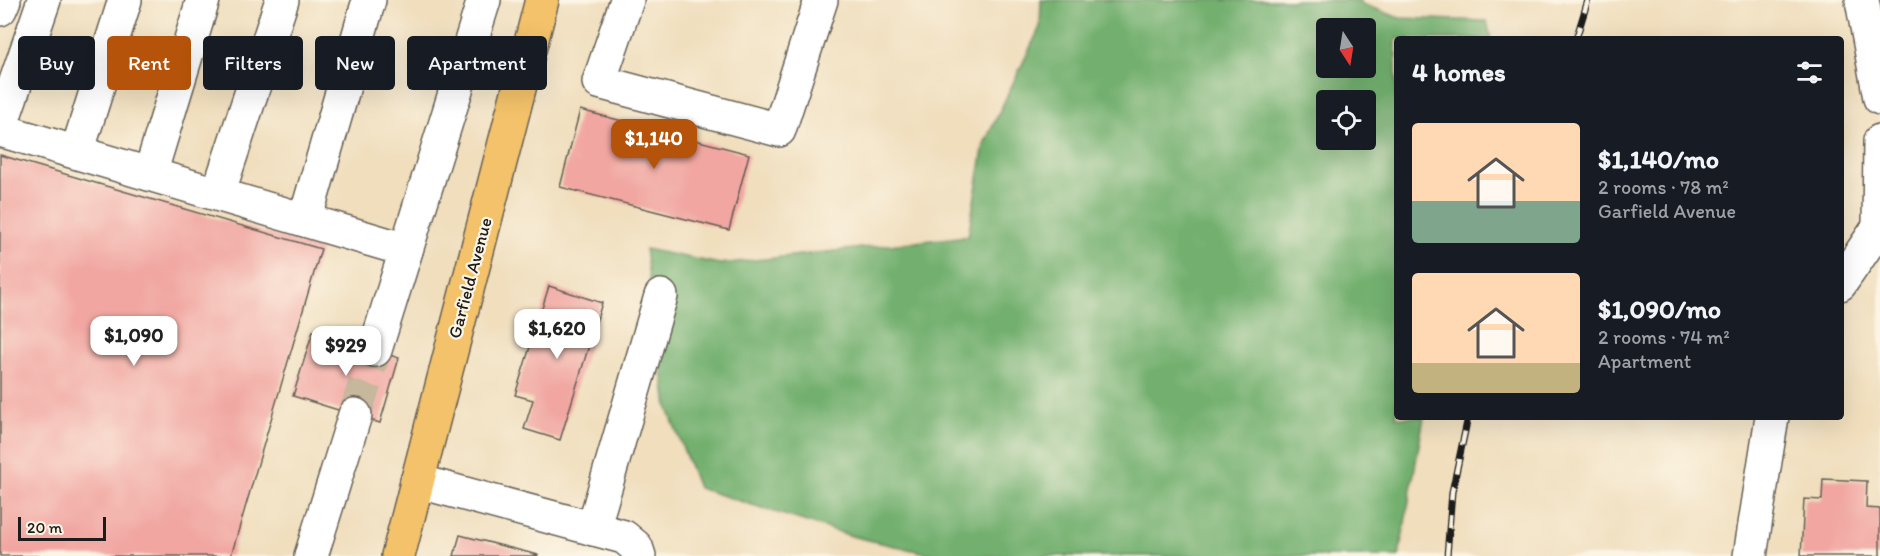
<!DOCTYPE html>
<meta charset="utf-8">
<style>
:root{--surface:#171b24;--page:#20242c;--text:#f1f3f6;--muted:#9ea1a6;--accent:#b45309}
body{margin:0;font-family:Itim,sans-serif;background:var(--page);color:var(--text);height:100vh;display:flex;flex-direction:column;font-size:22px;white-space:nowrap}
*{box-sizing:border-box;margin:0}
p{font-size:20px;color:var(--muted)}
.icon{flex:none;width:33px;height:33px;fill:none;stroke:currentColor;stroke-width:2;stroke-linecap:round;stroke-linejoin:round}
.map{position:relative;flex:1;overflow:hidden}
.panel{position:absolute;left:1394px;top:36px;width:450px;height:384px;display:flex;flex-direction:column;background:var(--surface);border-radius:6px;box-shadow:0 6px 24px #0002}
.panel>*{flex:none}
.banner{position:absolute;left:18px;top:36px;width:570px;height:54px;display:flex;gap:12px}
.needle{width:39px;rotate:168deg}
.controls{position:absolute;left:1316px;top:18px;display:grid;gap:12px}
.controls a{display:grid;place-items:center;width:60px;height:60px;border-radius:6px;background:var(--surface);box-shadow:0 6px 24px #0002;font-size:30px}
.scale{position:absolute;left:18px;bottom:15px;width:88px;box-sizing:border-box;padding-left:6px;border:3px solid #1c1c1c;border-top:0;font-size:16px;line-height:21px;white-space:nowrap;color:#1c1c1c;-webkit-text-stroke:4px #fcf5e5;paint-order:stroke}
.price{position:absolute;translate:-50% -51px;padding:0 14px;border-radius:12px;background:#fff;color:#222;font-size:20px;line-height:39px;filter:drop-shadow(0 2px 3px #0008)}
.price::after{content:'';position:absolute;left:50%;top:36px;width:18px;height:14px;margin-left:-9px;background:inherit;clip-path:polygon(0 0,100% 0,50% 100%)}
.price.on{background:var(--accent);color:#fff}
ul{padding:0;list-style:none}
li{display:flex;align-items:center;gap:18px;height:150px;padding:0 18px}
li span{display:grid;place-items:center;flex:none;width:168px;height:120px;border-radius:6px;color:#555}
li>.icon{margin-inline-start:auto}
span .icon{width:72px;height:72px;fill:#fffc;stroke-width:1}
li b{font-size:26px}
h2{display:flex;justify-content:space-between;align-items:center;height:72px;padding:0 18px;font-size:26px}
.pill{padding:0 21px;border-radius:6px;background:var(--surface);box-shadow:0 6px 24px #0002;font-size:21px;line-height:54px}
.pill.on{background:var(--accent);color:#fff}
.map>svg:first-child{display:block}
</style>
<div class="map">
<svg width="1880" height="556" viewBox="0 0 1880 556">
<rect width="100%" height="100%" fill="#fcf5e5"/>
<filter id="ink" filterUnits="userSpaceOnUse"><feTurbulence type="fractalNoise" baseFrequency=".0167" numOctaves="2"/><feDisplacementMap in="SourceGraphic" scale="12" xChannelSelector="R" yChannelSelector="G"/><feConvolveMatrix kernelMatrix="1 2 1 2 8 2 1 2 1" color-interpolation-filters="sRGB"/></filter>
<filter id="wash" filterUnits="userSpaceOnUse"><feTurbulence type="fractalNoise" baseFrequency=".008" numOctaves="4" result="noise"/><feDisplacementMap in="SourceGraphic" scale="24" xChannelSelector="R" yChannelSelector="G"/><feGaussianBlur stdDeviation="1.35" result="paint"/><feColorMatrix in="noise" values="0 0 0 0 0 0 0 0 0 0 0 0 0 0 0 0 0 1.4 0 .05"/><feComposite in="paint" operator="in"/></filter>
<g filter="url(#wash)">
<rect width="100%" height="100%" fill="#f0debd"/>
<path fill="#73b070" stroke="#486646" stroke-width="1.5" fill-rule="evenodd" d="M1041 0H1359L1362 4 1400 18 1487 21 1491 39H1396V417H1424L1399 556H939L855 537 698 488 667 406 645 249 720 264 968 236 984 144 1040 27ZM1326 28H1365V68H1326ZM1326 100H1365V140H1326Z"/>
<g id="blocks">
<g fill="#f1a6a1">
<path d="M580 110 749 154 729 230 560 187Z"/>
<path d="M0 155 321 249 231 556H0Z"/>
<path d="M549 286 602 303 560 440 524 429 533 400 515 395Z"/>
<path d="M313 331 399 358 380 423 293 396Z"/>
<path d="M1823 479 1867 481 1866 508 1880 509V556H1801L1804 499 1822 500Z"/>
<path d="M460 535 538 555 537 556H454Z"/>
</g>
</g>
</g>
<g filter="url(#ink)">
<use href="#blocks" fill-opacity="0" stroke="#666054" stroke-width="1.5"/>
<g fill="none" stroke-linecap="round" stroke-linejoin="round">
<path stroke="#c6b79d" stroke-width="33" stroke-dasharray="33 16" stroke-linecap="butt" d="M355 415 375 350"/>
<g stroke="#666054" stroke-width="36">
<g id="minor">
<path d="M627 0 599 82 779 130 821 0"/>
<path d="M1862 0 1880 98"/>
<path d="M0 9 4 0"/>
<path d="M0 128 44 0"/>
<path d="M0 130 406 250"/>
<path d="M77 152 125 0"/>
<path d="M150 174 203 0"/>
<path d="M218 194 282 0"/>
<path d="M305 220 369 0"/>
<path d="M1840 284 1879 227 1880 141"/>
<path d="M375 350 484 0"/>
<path d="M417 481 624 537 636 547 639 556"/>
<path d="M593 529 661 296"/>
<path d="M311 556 355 415"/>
<path d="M1750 556 1772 417"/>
</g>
</g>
<g stroke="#666054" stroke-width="36">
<path id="major" d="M398 556 542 0"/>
</g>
<use href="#minor" stroke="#fff" stroke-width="33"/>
<use href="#major" stroke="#f3c26a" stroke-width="33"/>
<g stroke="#1c1c1c" stroke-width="7">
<g id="rail">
<path d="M1576 39 1588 0"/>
<path d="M1447 556 1452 492 1468 417"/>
</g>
</g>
<use href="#rail" stroke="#fcf5e5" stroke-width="4.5" stroke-dasharray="14" stroke-linecap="butt"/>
</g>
</g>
<g text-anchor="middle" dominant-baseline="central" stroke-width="4.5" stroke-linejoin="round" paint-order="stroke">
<g font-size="18" fill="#1c1c1c" stroke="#fcf5e5">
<text transform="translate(470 278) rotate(-75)">Garfield Avenue</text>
</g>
</g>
</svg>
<div class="controls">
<a><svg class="needle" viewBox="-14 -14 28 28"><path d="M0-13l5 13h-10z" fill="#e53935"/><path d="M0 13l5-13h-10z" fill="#9ea1a6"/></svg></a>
<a><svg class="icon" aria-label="locate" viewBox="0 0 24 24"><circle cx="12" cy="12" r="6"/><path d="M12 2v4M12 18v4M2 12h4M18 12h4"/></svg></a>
</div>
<div class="scale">20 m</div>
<b class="price on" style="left:654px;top:170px">$1,140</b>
<b class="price" style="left:557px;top:360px">$1,620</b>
<b class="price" style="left:134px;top:367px">$1,090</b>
<b class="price" style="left:346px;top:377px">$929</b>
<div class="banner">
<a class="pill">Buy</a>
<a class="pill on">Rent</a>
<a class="pill">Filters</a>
<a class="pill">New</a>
<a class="pill">Apartment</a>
</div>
<section class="panel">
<h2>4 homes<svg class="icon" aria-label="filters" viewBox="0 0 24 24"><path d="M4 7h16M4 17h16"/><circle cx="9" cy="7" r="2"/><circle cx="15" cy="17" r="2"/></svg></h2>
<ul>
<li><span style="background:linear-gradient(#ffd9b3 65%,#7fa58c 0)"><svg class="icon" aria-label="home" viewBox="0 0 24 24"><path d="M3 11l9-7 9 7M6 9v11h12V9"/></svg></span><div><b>$1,140/mo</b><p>2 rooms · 78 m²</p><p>Garfield Avenue</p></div></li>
<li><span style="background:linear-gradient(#ffd9b3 75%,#c2b280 0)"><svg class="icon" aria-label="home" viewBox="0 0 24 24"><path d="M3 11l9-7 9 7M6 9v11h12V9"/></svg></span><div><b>$1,090/mo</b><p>2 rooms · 74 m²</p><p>Apartment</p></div></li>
</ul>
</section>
</div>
